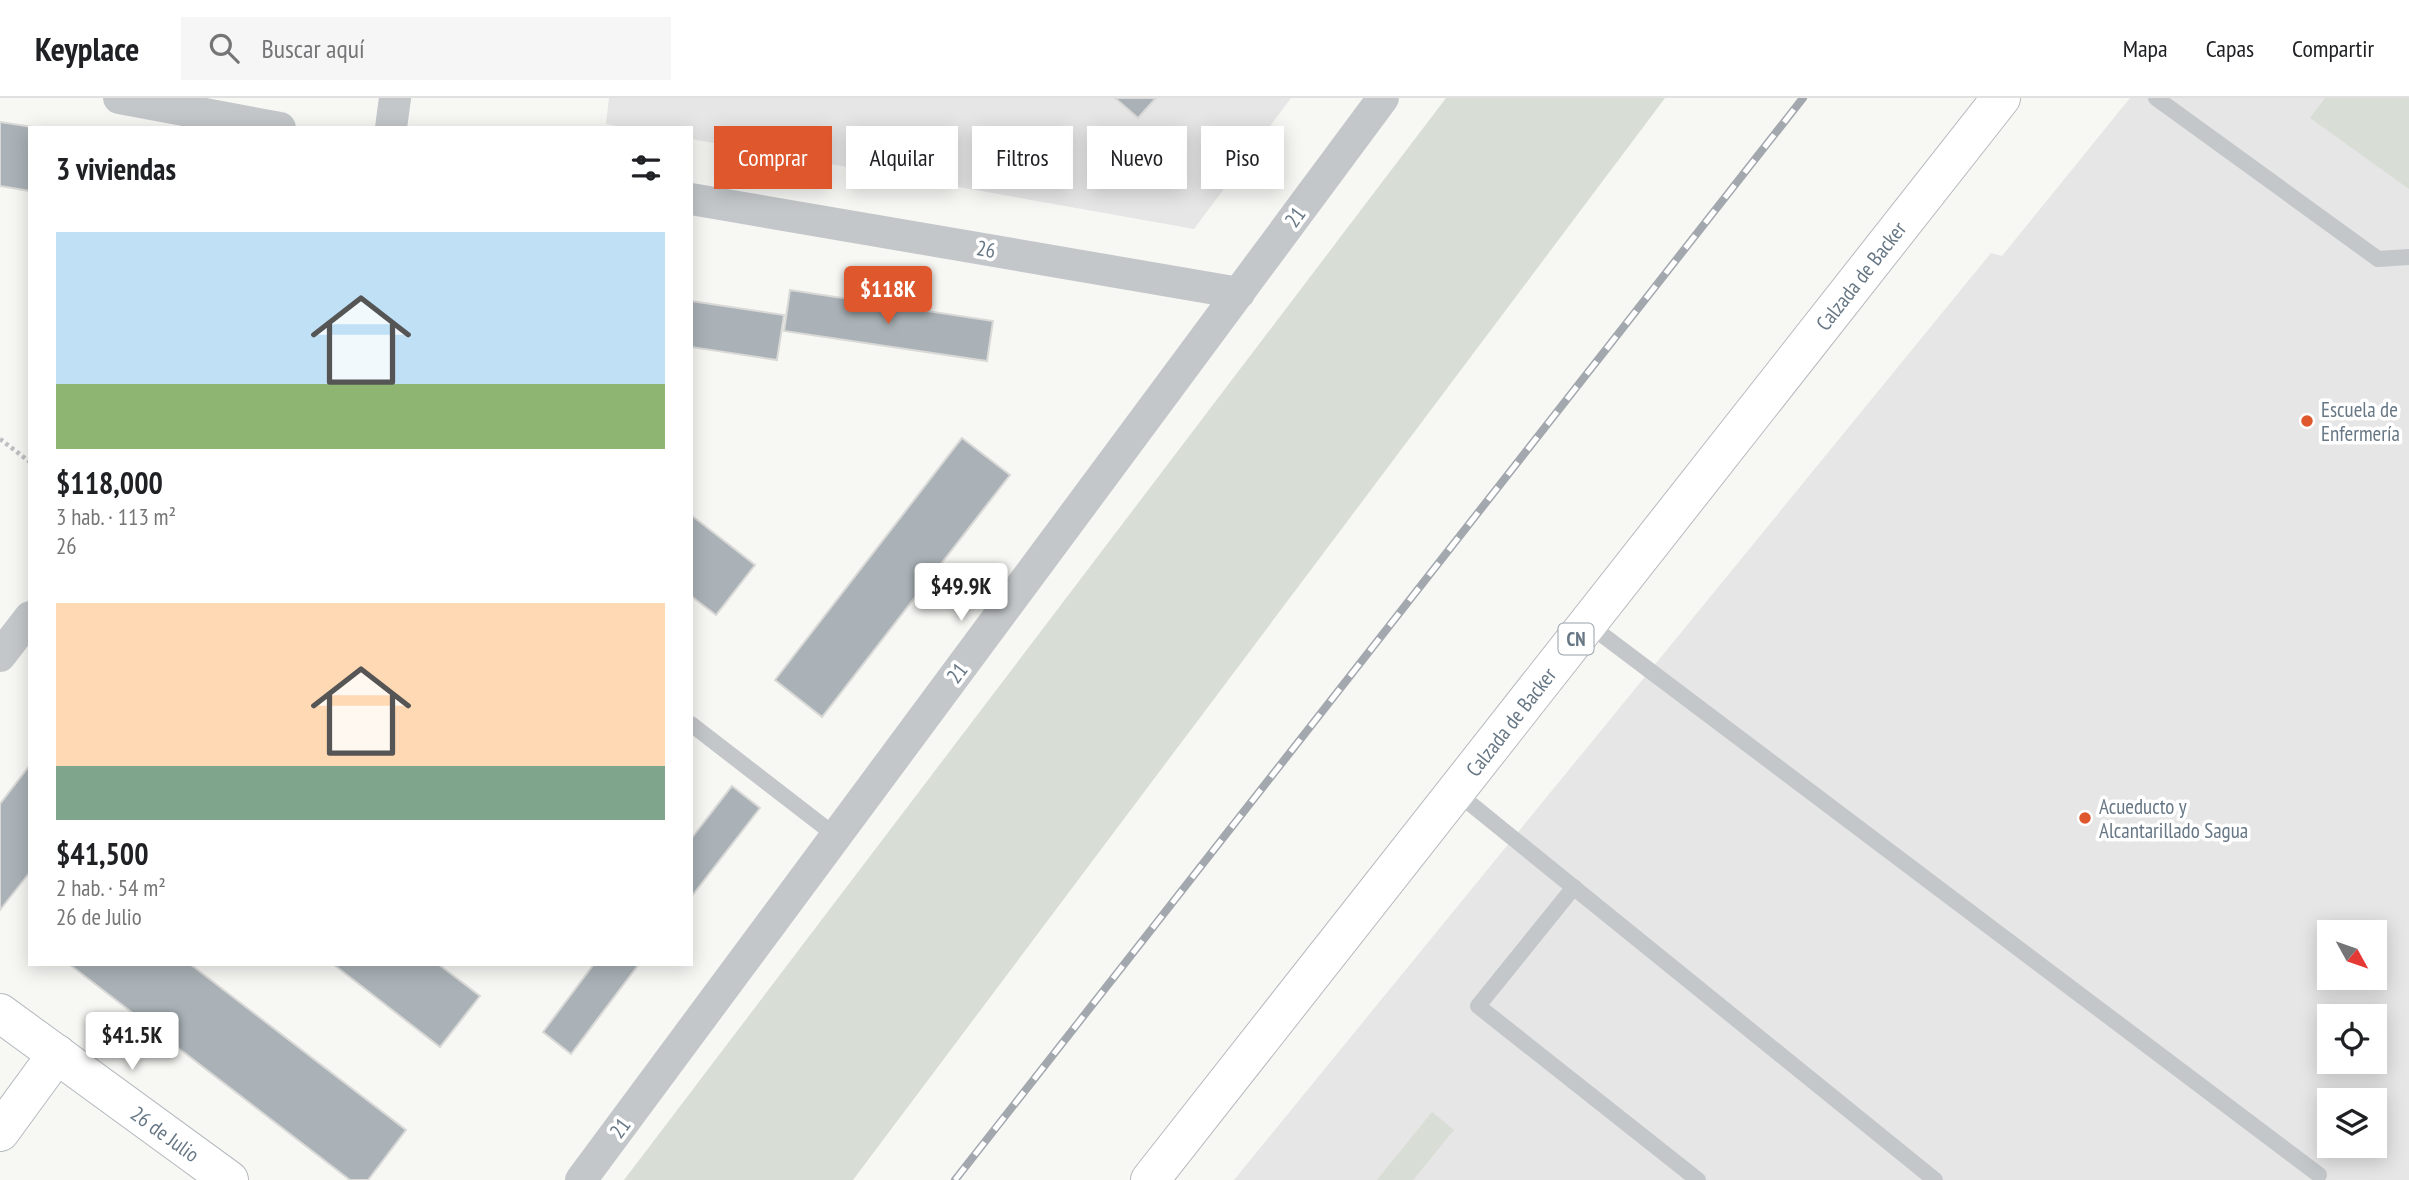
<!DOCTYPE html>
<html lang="es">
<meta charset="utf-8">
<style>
:root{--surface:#fff;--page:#f6f6f6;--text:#202124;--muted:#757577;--line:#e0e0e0;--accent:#df572c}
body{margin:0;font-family:"PT Sans Narrow",sans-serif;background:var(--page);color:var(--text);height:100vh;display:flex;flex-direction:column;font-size:26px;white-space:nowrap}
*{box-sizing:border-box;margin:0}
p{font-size:23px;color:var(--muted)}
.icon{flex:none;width:38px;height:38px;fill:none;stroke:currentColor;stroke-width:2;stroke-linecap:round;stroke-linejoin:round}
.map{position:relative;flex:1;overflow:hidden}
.details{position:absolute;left:28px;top:28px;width:665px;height:840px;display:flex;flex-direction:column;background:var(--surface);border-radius:0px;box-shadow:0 4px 18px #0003}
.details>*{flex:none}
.hud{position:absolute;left:714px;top:28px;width:665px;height:63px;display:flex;gap:14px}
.needle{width:46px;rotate:130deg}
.buttons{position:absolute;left:2317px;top:822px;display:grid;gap:14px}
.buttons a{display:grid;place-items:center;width:70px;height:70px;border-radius:0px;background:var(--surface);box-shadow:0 4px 18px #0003;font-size:35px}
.price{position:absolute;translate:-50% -60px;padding:0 16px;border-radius:7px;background:#fff;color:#222;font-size:23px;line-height:46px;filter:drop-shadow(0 2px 4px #0008)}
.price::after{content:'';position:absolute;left:50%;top:42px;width:21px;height:16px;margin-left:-10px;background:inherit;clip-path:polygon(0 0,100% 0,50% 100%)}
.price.on{background:var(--accent);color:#fff}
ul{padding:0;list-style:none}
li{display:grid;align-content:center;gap:14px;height:371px;padding:0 28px}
li span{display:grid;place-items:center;height:217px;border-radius:0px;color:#555}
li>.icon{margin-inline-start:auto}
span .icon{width:126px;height:126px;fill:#fffc;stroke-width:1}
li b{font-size:30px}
h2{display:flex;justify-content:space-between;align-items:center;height:84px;padding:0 28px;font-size:30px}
.pill{padding:0 24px;border-radius:0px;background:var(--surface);box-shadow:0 4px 18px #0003;font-size:24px;line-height:63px}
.pill.on{background:var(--accent);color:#fff}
header{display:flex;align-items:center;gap:42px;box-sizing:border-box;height:98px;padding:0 35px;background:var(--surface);border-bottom:2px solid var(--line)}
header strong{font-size:33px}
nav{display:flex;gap:38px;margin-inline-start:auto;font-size:24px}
.search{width:490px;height:63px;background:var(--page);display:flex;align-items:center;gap:18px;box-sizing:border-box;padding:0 24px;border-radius:0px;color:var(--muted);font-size:26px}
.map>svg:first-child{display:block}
</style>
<header>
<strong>Keyplace</strong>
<div class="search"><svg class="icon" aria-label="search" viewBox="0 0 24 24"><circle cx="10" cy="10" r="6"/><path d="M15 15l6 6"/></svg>Buscar aquí</div>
<nav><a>Mapa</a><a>Capas</a><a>Compartir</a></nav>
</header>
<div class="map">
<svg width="2409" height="1082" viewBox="0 0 2409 1082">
<rect width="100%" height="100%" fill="#f7f7f4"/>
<g fill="#e5e6e5" fill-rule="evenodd">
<path d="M609 0H1291L1194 131 691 41V30H626L606 26Z"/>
<path d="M2130 0H2409V1082H1234L1991 155 2002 158ZM2329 835H2375V880H2329ZM2329 919H2375V964H2329ZM2329 1003H2375V1048H2329Z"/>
</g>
<g fill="#d8ded5">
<path d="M1446 0H1665L853 1082H624Z"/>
<path d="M2325 0H2409V91L2310 20Z"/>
<path d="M1432 1014 1454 1032 1413 1082H1377Z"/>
</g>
<g fill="#aab2b7" stroke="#d9d9d7" stroke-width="2">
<path d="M1115 0H1156L1138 20Z"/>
<path d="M0 24 39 30H30V93L0 88Z"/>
<path d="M790 192 993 223 987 263 784 233Z"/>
<path d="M691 203 784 217 777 262 691 249Z"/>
<path d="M962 340 1010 377 822 619 775 582Z"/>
<path d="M691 417 755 467 716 517 691 498Z"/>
<path d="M30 667V774L0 812V706Z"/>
<path d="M732 688 760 710 691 799V741Z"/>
<path d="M69 866H190L406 1032 368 1082H350Z"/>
<path d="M333 866H438L480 898 440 949Z"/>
<path d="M594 866H639L571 956 543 934Z"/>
</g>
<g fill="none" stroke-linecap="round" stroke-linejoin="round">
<g stroke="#b5babf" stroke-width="40">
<g id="secondary">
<path d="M0 915 229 1082"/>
<path d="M0 1034 57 956"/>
</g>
</g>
<g stroke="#b6babe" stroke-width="40">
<path id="primary" d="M1150 1082 2001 0"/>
</g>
<path stroke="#bdbfc1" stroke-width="4.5" stroke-dasharray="3.5 3.5" stroke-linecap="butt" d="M0 341 30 364"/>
<g stroke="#c3c7ca" stroke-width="16">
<path d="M2156 0 2378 161 2409 159"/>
<path d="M1588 526 2319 1077"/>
<path d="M691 626 836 738"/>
<path d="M1456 694 1935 1082"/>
<path d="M1574 789 1478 908 1698 1082"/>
</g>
<g stroke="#c3c7ca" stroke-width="32">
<path d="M119 0 280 30"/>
<path d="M391 30 395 0"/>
<path d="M691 101 1239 195"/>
<path d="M0 558 30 519"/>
<path d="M581 1082 1383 0"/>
</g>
<use href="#secondary" stroke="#fff" stroke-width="38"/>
<use href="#primary" stroke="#fff" stroke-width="38"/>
<g stroke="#a2a8ae" stroke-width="8">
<path id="rail" d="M955 1082 1803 0"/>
</g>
<use href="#rail" stroke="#fff" stroke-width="5" stroke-dasharray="16" stroke-linecap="butt"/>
</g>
<g fill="#df572c" stroke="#fff" stroke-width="2.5">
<circle cx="2307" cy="323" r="7"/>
<circle cx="2085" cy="720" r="7"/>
</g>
<g text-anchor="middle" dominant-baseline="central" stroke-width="7" stroke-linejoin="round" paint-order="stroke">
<rect fill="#fff" stroke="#95a0aa" stroke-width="2" x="1558.5" y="525.5" width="35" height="31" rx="5"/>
<g font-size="19" font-weight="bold" fill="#677785">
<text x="1576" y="541">CN</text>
</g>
<g font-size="21" fill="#677785" stroke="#fff">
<text transform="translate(1295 119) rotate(-54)">21</text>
<text transform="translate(986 151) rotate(10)">26</text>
<text transform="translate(1861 178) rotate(-52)">Calzada de Backer</text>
<text transform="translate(957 575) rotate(-53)">21</text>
<text transform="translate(1511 624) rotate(-52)">Calzada de Backer</text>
<text transform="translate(620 1030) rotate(-54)">21</text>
<text transform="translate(165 1036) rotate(36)">26 de Julio</text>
</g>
<g font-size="21" fill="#677785" stroke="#fff" text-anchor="start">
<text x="2321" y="311">Escuela de<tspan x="2321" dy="24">Enfermería</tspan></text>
<text x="2099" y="708">Acueducto y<tspan x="2099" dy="24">Alcantarillado Sagua</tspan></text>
</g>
</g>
</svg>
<div class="buttons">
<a><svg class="needle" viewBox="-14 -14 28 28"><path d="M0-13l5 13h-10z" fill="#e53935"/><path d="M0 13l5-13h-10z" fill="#757577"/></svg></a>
<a><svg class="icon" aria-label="locate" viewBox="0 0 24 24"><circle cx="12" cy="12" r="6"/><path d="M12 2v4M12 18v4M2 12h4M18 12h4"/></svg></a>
<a><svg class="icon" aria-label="layers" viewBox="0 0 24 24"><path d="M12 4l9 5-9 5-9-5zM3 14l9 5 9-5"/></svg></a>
</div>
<b class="price on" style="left:888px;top:228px">$118K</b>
<b class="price" style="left:961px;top:525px">$49.9K</b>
<b class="price" style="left:132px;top:974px">$41.5K</b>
<div class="hud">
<a class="pill on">Comprar</a>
<a class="pill">Alquilar</a>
<a class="pill">Filtros</a>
<a class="pill">Nuevo</a>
<a class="pill">Piso</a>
</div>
<section class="details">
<h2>3 viviendas<svg class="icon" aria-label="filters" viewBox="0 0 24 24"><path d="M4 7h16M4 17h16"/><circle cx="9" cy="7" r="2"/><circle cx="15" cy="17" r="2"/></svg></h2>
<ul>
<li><span style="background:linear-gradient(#bfe0f5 70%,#8fb573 0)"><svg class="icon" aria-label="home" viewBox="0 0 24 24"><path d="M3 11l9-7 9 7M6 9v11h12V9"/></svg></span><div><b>$118,000</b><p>3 hab. · 113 m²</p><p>26</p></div></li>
<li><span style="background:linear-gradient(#ffd9b3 75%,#7fa58c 0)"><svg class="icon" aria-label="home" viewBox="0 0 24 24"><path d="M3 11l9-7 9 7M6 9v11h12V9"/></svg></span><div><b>$41,500</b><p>2 hab. · 54 m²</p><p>26 de Julio</p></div></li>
</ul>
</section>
</div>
